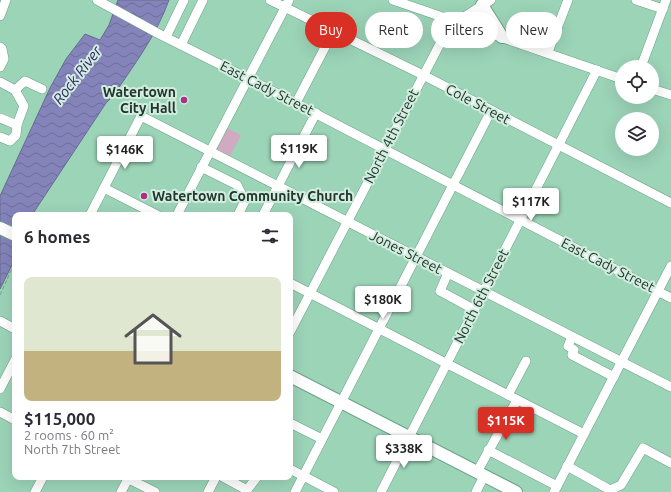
<!DOCTYPE html>
<meta charset="utf-8">
<style>
:root{--surface:#fff;--page:#f2f2f3;--text:#2b2b33;--muted:#7c7c81;--accent:#d93025}
body{margin:0;font-family:Ubuntu,sans-serif;background:var(--page);color:var(--text);height:100vh;display:flex;flex-direction:column;font-size:15px;white-space:nowrap}
*{box-sizing:border-box;margin:0}
p{font-size:13px;color:var(--muted)}
.icon{flex:none;width:22px;height:22px;fill:none;stroke:currentColor;stroke-width:2;stroke-linecap:round;stroke-linejoin:round}
.map{position:relative;flex:1;overflow:hidden}
.sheet{position:absolute;left:12px;top:212px;width:281px;height:268px;display:flex;flex-direction:column;background:var(--surface);border-radius:8px;box-shadow:0 4px 16px #0002}
.sheet>*{flex:none}
.banner{position:absolute;left:305px;top:12px;width:306px;height:36px;display:flex;gap:8px}
.controls{position:absolute;left:615px;top:60px;display:grid;gap:8px}
.controls a{display:grid;place-items:center;width:44px;height:44px;border-radius:50%;background:var(--surface);box-shadow:0 4px 16px #0002;font-size:20px}
.price{position:absolute;translate:-50% -34px;padding:0 9px;border-radius:4px;background:#fff;color:#222;font-size:13px;line-height:26px;filter:drop-shadow(0 1px 2px #0008)}
.price::after{content:'';position:absolute;left:50%;top:24px;width:12px;height:9px;margin-left:-6px;background:inherit;clip-path:polygon(0 0,100% 0,50% 100%)}
.price.on{background:var(--accent);color:#fff}
ul{padding:0;list-style:none}
li{display:grid;align-content:center;gap:8px;height:212px;padding:0 12px}
li span{display:grid;place-items:center;height:124px;border-radius:8px;color:#555}
li>.icon{margin-inline-start:auto}
span .icon{width:72px;height:72px;fill:#fffc;stroke-width:1}
li b{font-size:17px}
h2{display:flex;justify-content:space-between;align-items:center;height:48px;padding:0 12px;font-size:17px}
.pill{padding:0 14px;border-radius:18px;background:var(--surface);box-shadow:0 4px 16px #0002;font-size:14px;line-height:36px}
.pill.on{background:var(--accent);color:#fff}
.map>svg:first-child{display:block}
</style>
<div class="map">
<svg width="671" height="492" viewBox="0 0 671 492">
<defs>
<pattern id="water-waves" width="16" height="10" patternUnits="userSpaceOnUse"><rect width="16" height="10" fill="#8484bb"/><path d="M0 5q4-4 8 0t8 0" fill="none" stroke="#6c6d98"/></pattern>
</defs>
<rect width="100%" height="100%" fill="#9cd4b8"/>
<path fill="#d0aac0" d="M227 128 241 135 230 156 217 149Z"/>
<path fill="url(#water-waves)" stroke="#666d90" d="M118 0H169C156 36 134 65 113 96L106 103 32 215H15V252L12 258 13 263 0 289V196L50 88 66 59 85 34 100 40 109 25Z"/>
<g fill="none" stroke-linecap="round" stroke-linejoin="round">
<g stroke="#6ba288" stroke-width="10">
<g id="minor">
<path d="M97 0 161 35 247 78 671 298"/>
<path d="M270 0 423 75 671 203"/>
<path d="M393 0 622 79"/>
<path d="M636 0 663 9"/>
<path d="M0 16 6 0"/>
<path d="M166 37 184 0"/>
<path d="M181 45 203 0"/>
<path d="M0 47 2 49 4 59 0 67"/>
<path d="M548 52 568 0"/>
<path d="M641 67 666 0"/>
<path d="M0 82 15 90 25 81 42 89"/>
<path d="M652 89 671 95"/>
<path d="M15 90 24 106 17 125"/>
<path d="M296 103 334 30"/>
<path d="M0 118 17 125 16 135 10 141 0 137"/>
<path d="M201 167 237 185 245 201 238 215"/>
<path d="M104 188 157 215"/>
<path d="M90 215 141 116 671 387"/>
<path d="M177 215 289 0"/>
<path d="M263 215 316 113"/>
<path d="M448 273 440 291 475 310"/>
<path d="M290 283 584 434"/>
<path d="M0 321 15 329"/>
<path d="M290 332 444 36 456 22 491 0"/>
<path d="M572 337 568 346 574 350 572 355 614 377"/>
<path d="M0 389 15 360"/>
<path d="M508 395 526 361"/>
<path d="M0 412 15 420"/>
<path d="M290 423 322 439"/>
<path d="M488 450 557 486"/>
<path d="M567 466 610 490 621 485 643 448 671 463"/>
<path d="M290 469 334 492"/>
<path d="M477 472 517 400"/>
<path d="M125 477 155 492"/>
<path d="M223 477 247 490 257 477"/>
<path d="M35 492 43 477"/>
<path d="M121 492 129 477"/>
<path d="M208 492 216 477"/>
<path d="M295 492 491 111"/>
<path d="M381 492 597 70"/>
<path d="M476 492 484 476"/>
<path d="M554 492 671 266"/>
</g>
</g>
<g stroke="#6ba288" stroke-width="14">
<g id="major">
<path d="M482 5 502 37"/>
<path d="M0 228 15 235"/>
<path d="M290 376 516 492"/>
</g>
</g>
<path stroke="#75a28c" stroke-width="1" stroke-dasharray="4 2" stroke-linecap="butt" d="M0 295 14 264"/>
<use href="#minor" stroke="#fff" stroke-width="9"/>
<use href="#major" stroke="#fff" stroke-width="12"/>
</g>
<g fill="#aa3084" stroke="#d2eddf" stroke-width="1.5">
<circle cx="184" cy="100" r="4"/>
<circle cx="144" cy="196" r="4"/>
</g>
<g text-anchor="middle" dominant-baseline="central" stroke-width="4" stroke-linejoin="round" paint-order="stroke">
<g font-size="14" fill="#21372c" stroke="#d2eddf">
<text transform="translate(267 88) rotate(27)">East Cady Street</text>
<text transform="translate(478 104) rotate(28)">Cole Street</text>
<text transform="translate(391 136) rotate(-63)">North 4th Street</text>
<text transform="translate(406 252) rotate(27)">Jones Street</text>
<text transform="translate(608 265) rotate(27)">East Cady Street</text>
<text transform="translate(481 296) rotate(-63)">North 6th Street</text>
</g>
<g font-size="14" font-weight="bold" fill="#21372c" stroke="#d2eddf" text-anchor="end">
<text x="176" y="92">Watertown<tspan x="176" dy="16">City Hall</tspan></text>
<text x="152" y="196" text-anchor="start">Watertown Community Church</text>
</g>
<g font-size="15" font-style="italic" fill="#2d2567" stroke="#d2eddf">
<text transform="translate(77 75) rotate(-52)">Rock River</text>
</g>
</g>
</svg>
<div class="controls">
<a><svg class="icon" aria-label="locate" viewBox="0 0 24 24"><circle cx="12" cy="12" r="6"/><path d="M12 2v4M12 18v4M2 12h4M18 12h4"/></svg></a>
<a><svg class="icon" aria-label="layers" viewBox="0 0 24 24"><path d="M12 4l9 5-9 5-9-5zM3 14l9 5 9-5"/></svg></a>
</div>
<b class="price" style="left:299px;top:169px">$119K</b>
<b class="price" style="left:125px;top:170px">$146K</b>
<b class="price" style="left:531px;top:222px">$117K</b>
<b class="price" style="left:383px;top:320px">$180K</b>
<b class="price on" style="left:506px;top:441px">$115K</b>
<b class="price" style="left:404px;top:469px">$338K</b>
<div class="banner">
<a class="pill on">Buy</a>
<a class="pill">Rent</a>
<a class="pill">Filters</a>
<a class="pill">New</a>
</div>
<section class="sheet">
<h2>6 homes<svg class="icon" aria-label="filters" viewBox="0 0 24 24"><path d="M4 7h16M4 17h16"/><circle cx="9" cy="7" r="2"/><circle cx="15" cy="17" r="2"/></svg></h2>
<ul>
<li><span style="background:linear-gradient(#dfe7d0 60%,#c2b280 0)"><svg class="icon" aria-label="home" viewBox="0 0 24 24"><path d="M3 11l9-7 9 7M6 9v11h12V9"/></svg></span><div><b>$115,000</b><p>2 rooms · 60 m²</p><p>North 7th Street</p></div></li>
</ul>
</section>
</div>
